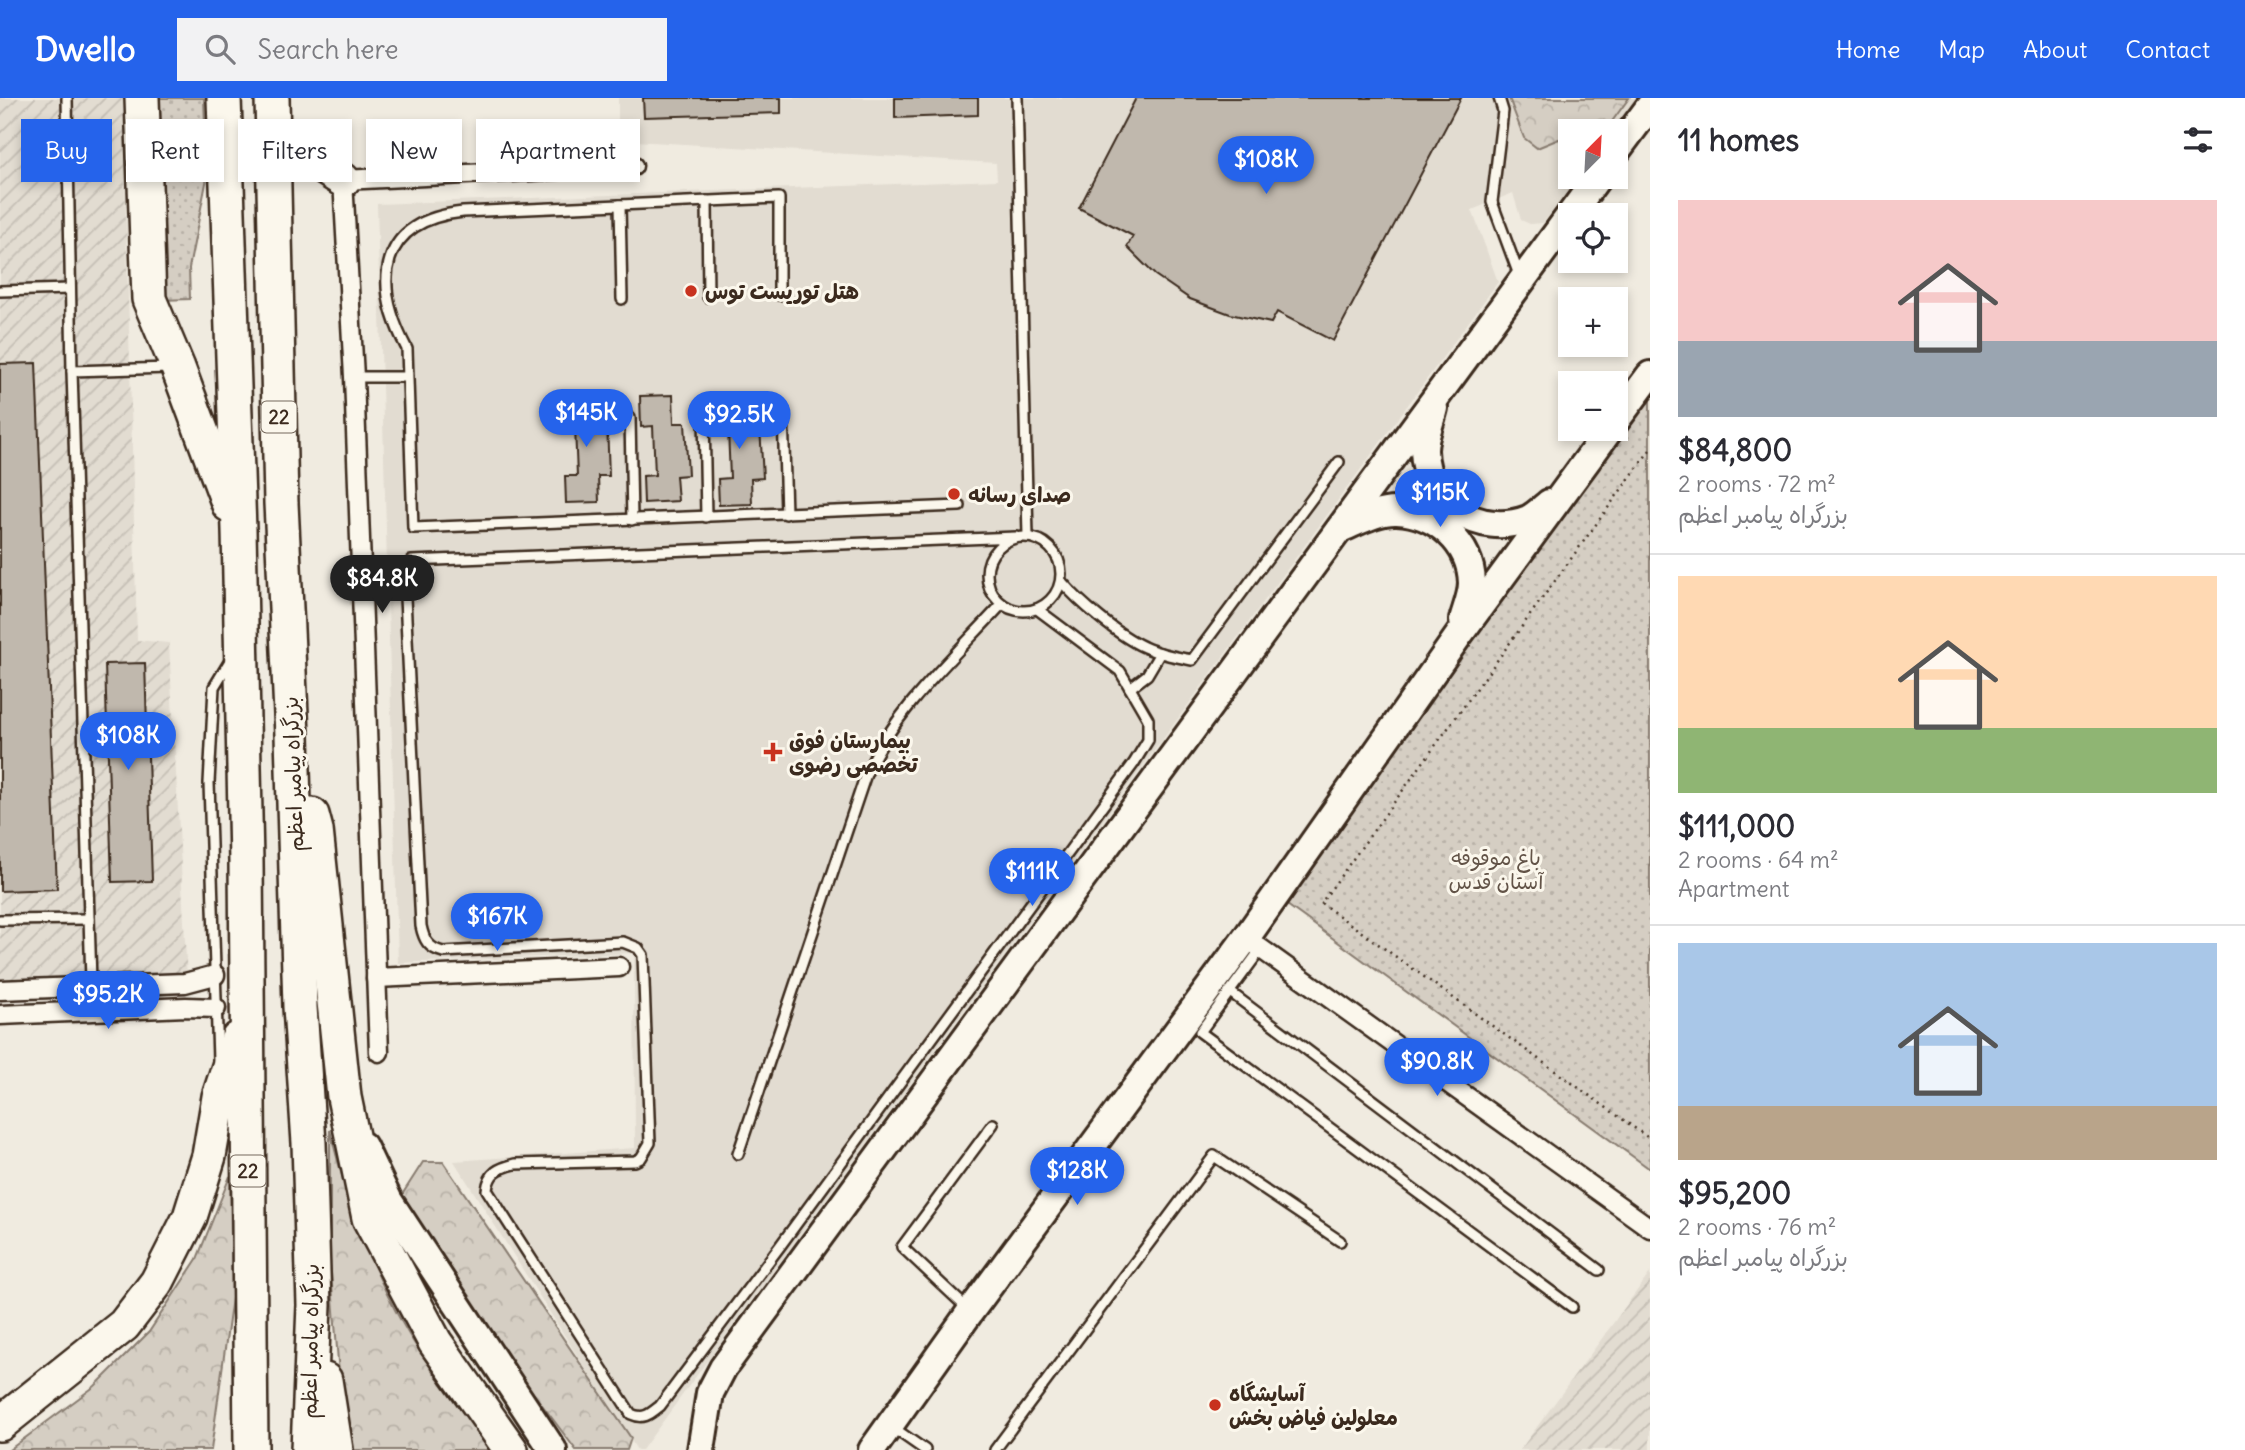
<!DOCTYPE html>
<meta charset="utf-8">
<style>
:root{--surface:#fff;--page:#f2f2f3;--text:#2b2b33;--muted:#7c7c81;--line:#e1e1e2;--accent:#2563eb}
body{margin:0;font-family:Delius,"Playpen Sans Arabic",sans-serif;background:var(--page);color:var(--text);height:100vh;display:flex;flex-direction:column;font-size:26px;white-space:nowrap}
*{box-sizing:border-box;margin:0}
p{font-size:23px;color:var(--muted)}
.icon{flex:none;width:38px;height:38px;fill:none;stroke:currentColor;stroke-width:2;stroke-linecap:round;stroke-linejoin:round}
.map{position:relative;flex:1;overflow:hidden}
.side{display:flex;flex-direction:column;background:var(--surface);width:595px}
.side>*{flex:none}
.banner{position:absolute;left:21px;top:21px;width:665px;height:63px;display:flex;gap:14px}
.needle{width:46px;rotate:24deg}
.tools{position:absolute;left:1558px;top:21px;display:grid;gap:14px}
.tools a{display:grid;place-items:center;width:70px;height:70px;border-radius:0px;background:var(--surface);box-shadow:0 4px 10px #0003;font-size:35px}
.price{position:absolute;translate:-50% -60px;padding:0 16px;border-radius:24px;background:var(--accent);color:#fff;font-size:23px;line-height:46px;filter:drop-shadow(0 2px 4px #0008)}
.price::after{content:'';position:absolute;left:50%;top:42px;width:21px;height:16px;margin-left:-10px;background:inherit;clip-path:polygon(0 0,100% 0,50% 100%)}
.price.active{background:#222;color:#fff}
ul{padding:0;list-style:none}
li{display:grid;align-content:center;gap:14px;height:371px;padding:0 28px}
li+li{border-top:2px solid var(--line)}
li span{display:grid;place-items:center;height:217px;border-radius:0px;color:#555}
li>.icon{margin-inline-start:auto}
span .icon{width:126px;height:126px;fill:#fffc;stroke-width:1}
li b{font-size:30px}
h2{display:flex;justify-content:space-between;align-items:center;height:84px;padding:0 28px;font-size:30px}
.chip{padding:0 24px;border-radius:0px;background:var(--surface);box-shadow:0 4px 10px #0003;font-size:24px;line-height:63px}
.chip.active{background:var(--accent);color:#fff}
header{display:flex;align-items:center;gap:42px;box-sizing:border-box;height:98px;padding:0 35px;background:var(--accent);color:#fff}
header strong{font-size:33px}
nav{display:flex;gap:38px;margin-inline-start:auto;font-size:24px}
.search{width:490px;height:63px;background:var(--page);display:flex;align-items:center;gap:18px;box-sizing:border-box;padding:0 24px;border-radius:0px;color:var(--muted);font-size:26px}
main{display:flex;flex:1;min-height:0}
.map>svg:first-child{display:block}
</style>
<header>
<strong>Dwello</strong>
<div class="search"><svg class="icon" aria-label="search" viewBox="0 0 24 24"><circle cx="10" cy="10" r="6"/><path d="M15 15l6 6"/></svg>Search here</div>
<nav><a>Home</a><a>Map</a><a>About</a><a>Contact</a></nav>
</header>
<main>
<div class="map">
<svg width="1650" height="1352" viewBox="0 0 1650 1352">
<defs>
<pattern id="industrial-furrows" width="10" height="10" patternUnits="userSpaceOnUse" patternTransform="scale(1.75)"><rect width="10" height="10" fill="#e2dcd1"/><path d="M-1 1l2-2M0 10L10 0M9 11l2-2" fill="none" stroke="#c3bdb3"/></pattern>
<pattern id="grass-dots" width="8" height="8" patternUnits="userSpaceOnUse" patternTransform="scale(1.75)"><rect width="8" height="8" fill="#d5cec3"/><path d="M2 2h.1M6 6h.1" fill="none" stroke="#b8b1a7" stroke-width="1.8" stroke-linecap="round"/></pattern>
<pattern id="forest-crowns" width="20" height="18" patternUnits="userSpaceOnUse" patternTransform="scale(1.75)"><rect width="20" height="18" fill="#d5cec3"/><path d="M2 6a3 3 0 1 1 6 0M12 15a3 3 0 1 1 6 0" fill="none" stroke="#b8b1a7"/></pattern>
</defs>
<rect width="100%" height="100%" fill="#f0ebe0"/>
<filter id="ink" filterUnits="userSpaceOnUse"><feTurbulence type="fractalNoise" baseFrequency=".0143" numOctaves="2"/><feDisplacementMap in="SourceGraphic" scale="14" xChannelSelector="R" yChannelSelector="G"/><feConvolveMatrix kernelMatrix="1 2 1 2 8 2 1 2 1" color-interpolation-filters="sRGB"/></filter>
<g filter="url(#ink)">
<path fill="#e2dcd1" d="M618 0H1639L1613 33H1570V79H1578L1543 125 1530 126 1521 122 1513 95 1472 112 1498 184 642 1352H637L454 1063 635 1050 634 855 398 865 377 106 997 82 996 65 618 42Z"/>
<g fill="url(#industrial-furrows)">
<path d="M0 0H123L137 542 169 545 187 880 0 886Z"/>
<path d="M1650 1175V1352H1520Z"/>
</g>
<g fill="url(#grass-dots)" stroke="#887c70" stroke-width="2">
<path d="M153 0H204L207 80 189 170 190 201 161 202Z"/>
<path d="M1650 296V1071L1283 804Z"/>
</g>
<g fill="url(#forest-crowns)" stroke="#887c70" stroke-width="2">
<path d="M1509 0H1629L1605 33H1570V50L1559 41 1537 50 1524 40Z"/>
<path d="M330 1032C346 1099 369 1167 404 1228 427 1269 462 1312 490 1352H345L330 1162Z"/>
<path d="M423 1064H443L631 1340 627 1352H576L503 1255 398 1103Z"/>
<path d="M230 1078 232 1200 211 1352H9L95 1288 149 1234 197 1161Z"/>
</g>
<g fill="#c0b8ad" stroke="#3b2a1e" stroke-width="2">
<path d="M643 0H781V15L644 19Z"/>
<path d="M895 0H978V17L895 20Z"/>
<path d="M1136 0H1461L1333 243 1277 214 1271 225 1230 216 1190 201 1155 177 1127 149 1133 138 1079 110Z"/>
<path d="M36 265 57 791 0 793V266Z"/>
<path d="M673 297 674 325H685L688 377 676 378 678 403 644 405 643 378 655 377 653 328 641 329 640 298Z"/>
<path d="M595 298 596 326 607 325 609 378H598L599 404 566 405 565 378H577L575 329H562L561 299Z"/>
<path d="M748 300 749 328H760L763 380 751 381 752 406 719 407 718 381 730 380 728 331H716L715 301Z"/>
<path d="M145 565 152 783 112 784 105 566Z"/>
</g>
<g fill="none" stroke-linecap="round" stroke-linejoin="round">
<g stroke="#3b2a1e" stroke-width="14">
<g id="lane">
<path d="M67 0 72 273 91 883"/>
<path d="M1017 0 1028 438"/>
<path d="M1499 0 1503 13 1492 104 1519 177"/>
<path d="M707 103 708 199"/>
<path d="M620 107 622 201"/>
<path d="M0 193 70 191"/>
<path d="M779 197V100L463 114C378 123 372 185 407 251L413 430 960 408"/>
<path d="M72 273 169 270"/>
<path d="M354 279H406"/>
<path d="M783 314 786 416"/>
<path d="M704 316 706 419"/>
<path d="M630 320 632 422"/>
<circle cx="1024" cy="476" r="37"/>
<path d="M1016 439 411 463 406 470 404 479 421 828C424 842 428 850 443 854L623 844 638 850 643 857 650 1045 641 1060 635 1063 515 1066C499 1070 489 1074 487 1092L631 1316C644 1322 650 1316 660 1308L780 1148 1134 665 1148 642V621L1120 573 1037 511"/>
<path d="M1061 483C1079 504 1119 538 1144 549 1159 556 1175 559 1192 562L1339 364"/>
<path d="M1130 590 1147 577 1160 555"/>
<path d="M0 822 89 821"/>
<path d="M1261 851 1200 934 1572 1209"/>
<path d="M1230 894 1599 1172"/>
<path d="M218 962 209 685 214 589 231 561"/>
<path d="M738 1056 866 676C896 610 953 560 1002 506"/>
<path d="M969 1212 902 1149 993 1026"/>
<path d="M892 1329 925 1352"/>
<path d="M995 1352 1214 1058 1340 1143"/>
</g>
</g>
<g stroke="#3b2a1e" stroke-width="23">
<g id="street">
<path d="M1246 840 1650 1130"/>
<path d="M376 880 619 869"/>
<path d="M0 892 185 885 215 877"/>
<path d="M0 917 186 909 216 910"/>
<path d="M379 954 354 279 343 82 633 68"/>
</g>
</g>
<g stroke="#3b2a1e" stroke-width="32">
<g id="secondary">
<path d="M1615 55 1650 8"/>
<path d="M1434 310C1431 323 1424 339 1424 352 1425 405 1479 440 1528 421 1535 418 1543 410 1549 405"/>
<path d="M1615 324 1650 277"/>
<path d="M1340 431C1357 424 1378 412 1397 413 1436 415 1471 445 1472 485 1472 497 1466 511 1463 522"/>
<path d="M363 1048 389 1103 553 1352"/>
<path d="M701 1352 710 1295 723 1270 1598 79"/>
<path d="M872 1352 970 1214 1246 840 1459 537 1610 331"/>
</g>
</g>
<g stroke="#3b2a1e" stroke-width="38">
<g id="highway">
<path d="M142 0 149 201 178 270 229 407"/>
<path d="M224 0 239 432 246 764 251 1352"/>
<path d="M272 0 281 405 292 637 300 909 309 1045 314 1207 308 1352"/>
<path d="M273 37 343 82"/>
<path d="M312 717 316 732 344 999 369 1120 435 1244 511 1352"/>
<path d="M325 1282 336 1352"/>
<path d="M0 1326 124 1227 157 1184 190 1119 209 1058 219 999 238 941"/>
</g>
</g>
<path stroke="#3b2a1e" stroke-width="2.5" stroke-dasharray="2 5" stroke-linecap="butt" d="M1650 352 1321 805 1650 1041"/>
<use href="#lane" stroke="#fbf7ec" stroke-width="9"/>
<use href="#street" stroke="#fbf7ec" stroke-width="18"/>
<use href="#secondary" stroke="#fbf7ec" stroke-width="26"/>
<use href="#highway" stroke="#fbf7ec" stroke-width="33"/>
</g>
</g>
<g fill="#c8321e" stroke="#fbf7ec" stroke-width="2.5">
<circle cx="691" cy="193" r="7"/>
<circle cx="954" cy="396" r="7"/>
<path d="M769.5 643.5h7v7h7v7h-7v7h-7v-7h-7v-7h7z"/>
<circle cx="1215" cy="1307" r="7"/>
</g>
<g text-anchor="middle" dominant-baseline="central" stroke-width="6" stroke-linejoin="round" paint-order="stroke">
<g fill="#fbf7ec" stroke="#75685c" stroke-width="2">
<rect x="261.5" y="303.5" width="35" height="31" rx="5"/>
<rect x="230.5" y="1057.5" width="35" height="31" rx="5"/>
</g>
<g font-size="19" font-weight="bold" fill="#3b2a1e">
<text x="279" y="319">22</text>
<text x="248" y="1073">22</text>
</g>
<g font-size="21" font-weight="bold" fill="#3b2a1e" stroke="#fbf7ec" text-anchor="start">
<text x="705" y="193">هتل توریست توس</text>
<text x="968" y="396">صدای رسانه</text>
<text x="789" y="642">بیمارستان فوق<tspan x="789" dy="24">تخصصی رضوی</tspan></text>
<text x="1229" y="1295">آسایشگاه<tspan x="1229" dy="24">معلولین فیاض بخش</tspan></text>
</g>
<g font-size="21" fill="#3b2a1e" stroke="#fbf7ec">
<text transform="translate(293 676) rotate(-92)">بزرگراه پیامبر اعظم</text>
<text transform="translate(310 1243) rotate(-89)">بزرگراه پیامبر اعظم</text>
</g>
<g font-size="21" fill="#625347" stroke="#fbf7ec">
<text x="1496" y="759">باغ موقوفه<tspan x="1496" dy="24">آستان قدس</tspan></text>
</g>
</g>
</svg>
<div class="tools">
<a><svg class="needle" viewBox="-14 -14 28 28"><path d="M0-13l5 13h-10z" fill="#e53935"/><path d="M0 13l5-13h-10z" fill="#7c7c81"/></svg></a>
<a><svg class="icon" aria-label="locate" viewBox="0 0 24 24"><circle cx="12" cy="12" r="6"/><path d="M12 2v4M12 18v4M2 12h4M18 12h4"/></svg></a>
<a>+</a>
<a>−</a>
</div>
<b class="price" style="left:1266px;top:98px">$108K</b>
<b class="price" style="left:586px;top:351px">$145K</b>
<b class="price" style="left:739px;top:353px">$92.5K</b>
<b class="price" style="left:1440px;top:431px">$115K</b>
<b class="price active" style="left:382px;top:517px">$84.8K</b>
<b class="price" style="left:128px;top:674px">$108K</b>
<b class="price" style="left:1032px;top:810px">$111K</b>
<b class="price" style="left:497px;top:855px">$167K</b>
<b class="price" style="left:108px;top:933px">$95.2K</b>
<b class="price" style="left:1437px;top:1000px">$90.8K</b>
<b class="price" style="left:1077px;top:1109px">$128K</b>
<div class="banner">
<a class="chip active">Buy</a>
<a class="chip">Rent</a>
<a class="chip">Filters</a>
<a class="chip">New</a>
<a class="chip">Apartment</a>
</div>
</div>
<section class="side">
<h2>11 homes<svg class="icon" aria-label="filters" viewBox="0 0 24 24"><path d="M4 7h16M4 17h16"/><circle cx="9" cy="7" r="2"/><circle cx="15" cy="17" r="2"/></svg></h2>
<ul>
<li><span style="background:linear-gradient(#f6c9c9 65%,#9aa5b1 0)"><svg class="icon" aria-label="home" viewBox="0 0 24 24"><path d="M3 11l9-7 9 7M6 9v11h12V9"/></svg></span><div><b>$84,800</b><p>2 rooms · 72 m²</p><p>بزرگراه پیامبر اعظم</p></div></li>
<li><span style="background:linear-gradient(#ffd9b3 70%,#8fb573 0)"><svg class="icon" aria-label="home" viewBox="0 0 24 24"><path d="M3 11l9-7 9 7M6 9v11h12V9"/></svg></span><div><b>$111,000</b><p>2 rooms · 64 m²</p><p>Apartment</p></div></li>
<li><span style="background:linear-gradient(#a9c7e8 75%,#b9a48a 0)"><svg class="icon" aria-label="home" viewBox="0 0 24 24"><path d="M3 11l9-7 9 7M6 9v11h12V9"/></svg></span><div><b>$95,200</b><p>2 rooms · 76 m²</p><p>بزرگراه پیامبر اعظم</p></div></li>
</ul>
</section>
</main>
